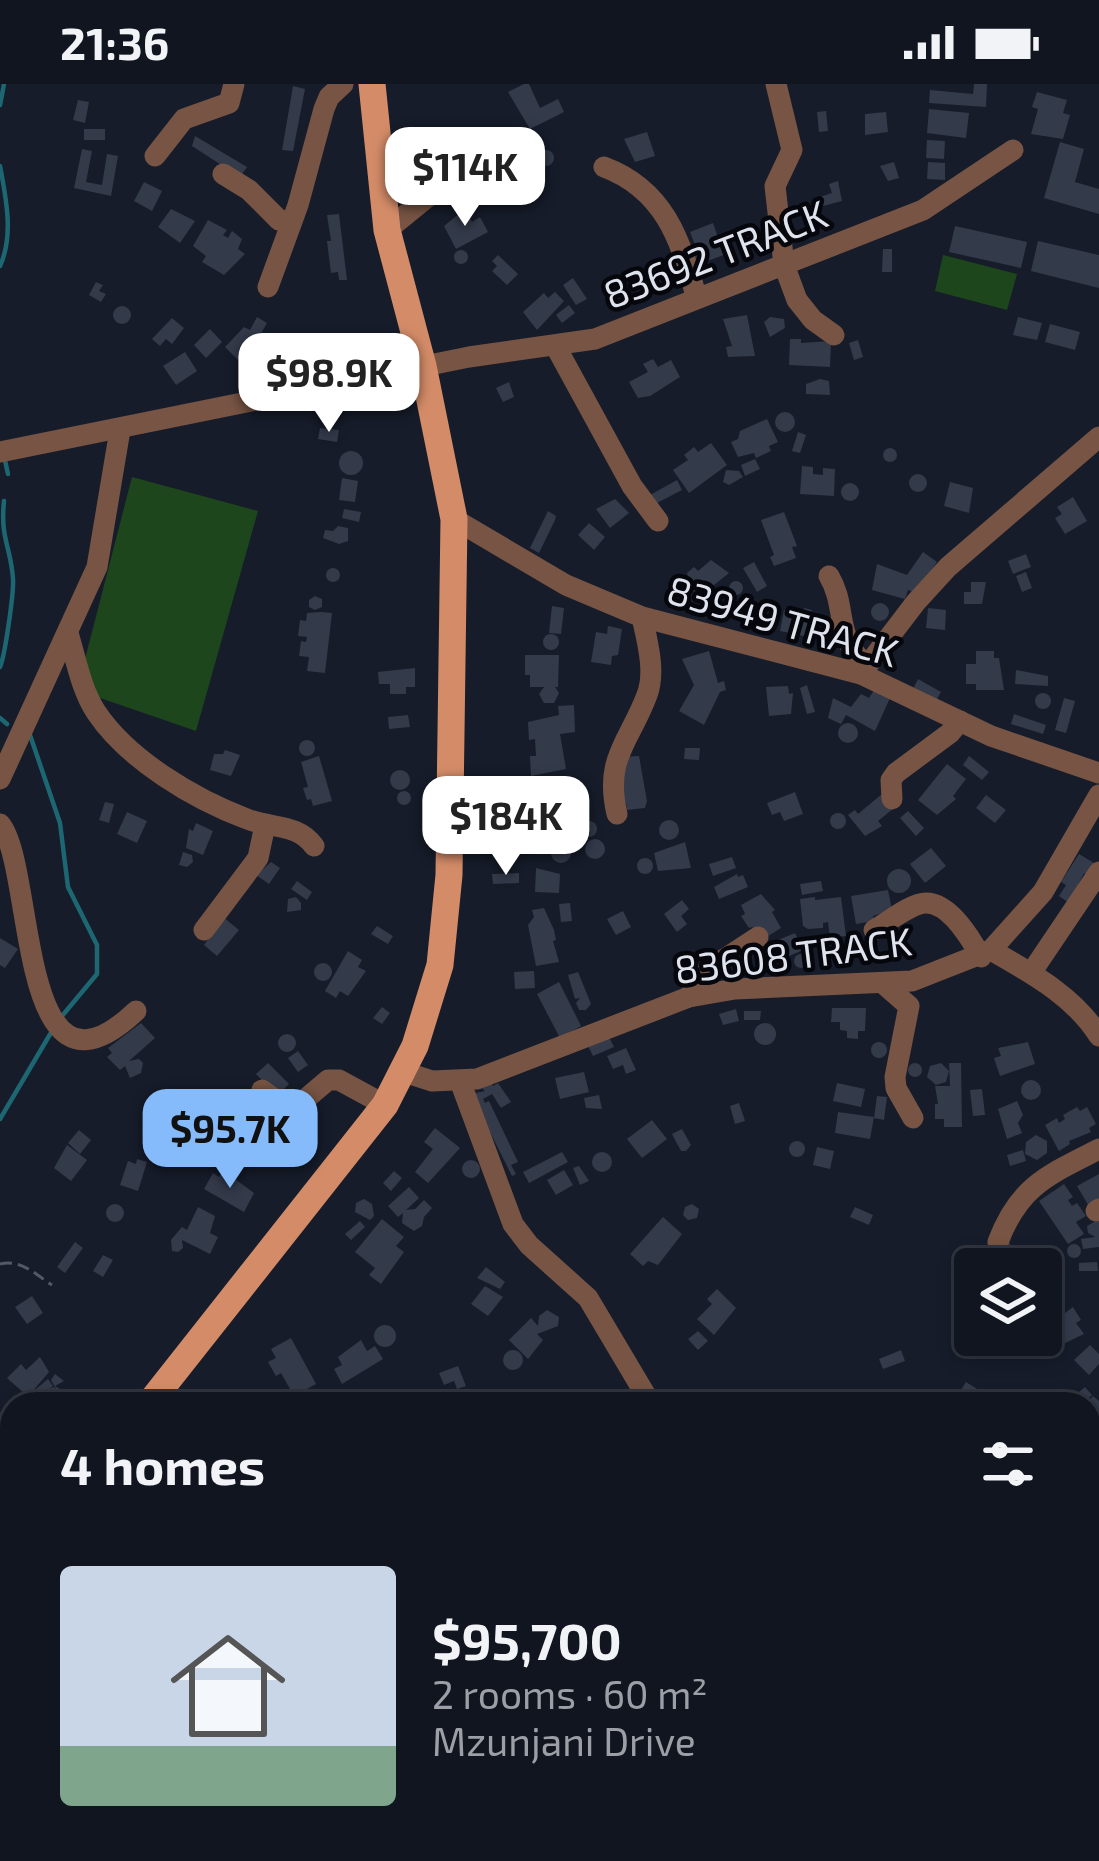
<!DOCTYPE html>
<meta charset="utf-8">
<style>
:root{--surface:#101520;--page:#1e222d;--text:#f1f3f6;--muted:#9c9fa5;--line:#30343e;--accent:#86bbfb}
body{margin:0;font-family:"Exo 2",sans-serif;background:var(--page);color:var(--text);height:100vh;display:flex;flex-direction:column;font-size:45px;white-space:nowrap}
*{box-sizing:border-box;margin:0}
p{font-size:39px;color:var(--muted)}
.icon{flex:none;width:66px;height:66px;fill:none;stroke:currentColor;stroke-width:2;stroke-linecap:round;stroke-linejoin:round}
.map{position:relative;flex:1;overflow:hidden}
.details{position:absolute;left:0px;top:1308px;width:1101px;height:471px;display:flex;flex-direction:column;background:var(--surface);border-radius:36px 36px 0 0;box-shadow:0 6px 18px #0003,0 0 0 3px var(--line)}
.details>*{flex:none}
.fabs{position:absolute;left:954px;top:1164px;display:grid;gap:24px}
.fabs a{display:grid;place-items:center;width:108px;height:108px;border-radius:12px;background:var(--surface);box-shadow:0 6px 18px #0003,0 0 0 3px var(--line);font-size:60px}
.price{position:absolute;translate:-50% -102px;padding:0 27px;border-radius:24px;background:#fff;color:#222;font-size:39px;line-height:78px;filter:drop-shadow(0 3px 6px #0008)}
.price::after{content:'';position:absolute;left:50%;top:72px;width:36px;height:27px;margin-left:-18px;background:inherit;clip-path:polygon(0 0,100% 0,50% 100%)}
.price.on{background:var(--accent);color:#111}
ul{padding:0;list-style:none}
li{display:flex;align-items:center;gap:36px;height:300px;padding:0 60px}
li+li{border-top:3px solid var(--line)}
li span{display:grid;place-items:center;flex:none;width:336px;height:240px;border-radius:12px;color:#555}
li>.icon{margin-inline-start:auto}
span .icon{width:144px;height:144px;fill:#fffc;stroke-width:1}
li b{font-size:51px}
h2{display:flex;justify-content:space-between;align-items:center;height:144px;padding:0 60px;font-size:51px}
.status{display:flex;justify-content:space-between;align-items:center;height:84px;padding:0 60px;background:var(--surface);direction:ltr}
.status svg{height:33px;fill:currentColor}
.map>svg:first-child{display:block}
</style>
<div class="status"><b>21:36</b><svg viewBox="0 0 49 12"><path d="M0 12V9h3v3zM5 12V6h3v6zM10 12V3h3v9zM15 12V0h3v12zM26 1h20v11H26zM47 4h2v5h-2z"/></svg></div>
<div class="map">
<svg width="1099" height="1777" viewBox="0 0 1099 1777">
<rect width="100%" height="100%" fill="#161c2a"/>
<g fill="#1e461d">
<path d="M943 171 1017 190 1007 226 935 207Z"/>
<path d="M132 393 258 427 196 647 77 606Z"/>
</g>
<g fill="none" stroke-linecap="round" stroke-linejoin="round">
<g stroke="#1d6772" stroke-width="4.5">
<path d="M0 21 4 0"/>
<path d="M0 82C6 114 14 151 0 182"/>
<path d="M4 372 8 390"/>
<path d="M0 583C5 572 14 508 13 495 11 463 0 455 4 417"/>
<path d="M0 634 7 640"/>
<path d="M30 651 60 739 68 803 97 861V890L62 932"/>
<path d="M0 1035 52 947"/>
<path d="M839 1777 842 1767"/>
</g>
</g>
<g fill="#333a4a">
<path d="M524 0H529L540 24 558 15 564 28 530 45 508 8Z"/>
<path d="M974 0H987L986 23 929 19 930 6 973 10Z"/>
<path d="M293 2 305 5 293 67 282 66Z"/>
<path d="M1037 8 1067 16 1063 29 1070 31 1063 55 1031 50 1038 25 1032 23Z"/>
<path d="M78 16 89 18 85 39 73 36Z"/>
<path d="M929 25 969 29 966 54 927 49Z"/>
<path d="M826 27 828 47 819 48 817 28Z"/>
<path d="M886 28 888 48 865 51V30Z"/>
<rect x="84" y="45" width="21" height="11"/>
<path d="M647 48 655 72 635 78 624 55Z"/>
<path d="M195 52 247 83 240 93 192 62Z"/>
<path d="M501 53 507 72 493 82 491 77 474 83 468 64Z"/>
<path d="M927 56 945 57 944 75 926 74Z"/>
<path d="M1060 58 1084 65 1075 98 1099 105V130L1044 114Z"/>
<path d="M82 65 92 67 86 98 102 101 107 70 118 72 111 112 74 104Z"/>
<circle cx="546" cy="74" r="8"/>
<path d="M523 77 528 88 490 108 484 97Z"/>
<path d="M894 78 899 94 888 97 880 82Z"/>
<path d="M928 78 945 79V96L927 95Z"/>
<path d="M838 97 842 117 823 122 820 113 832 109 829 100Z"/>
<path d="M144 98 162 107 152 127 134 117Z"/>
<path d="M171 125 195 137 180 159 158 143Z"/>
<path d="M465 125 472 138 480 133 488 148 456 165 444 142Z"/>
<path d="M339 130 347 196H339L338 188 331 189 327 157H331L327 131Z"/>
<path d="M208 136 227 146 223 151 228 154 232 147 242 155 238 165 245 170 224 191 202 178 206 172 193 162Z"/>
<path d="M713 139 724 171 699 180 693 170 697 166 690 148Z"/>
<path d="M955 142 1027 158 1021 184 949 168Z"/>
<path d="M1038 157 1099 171V204L1031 187Z"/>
<path d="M883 165H892V188H882Z"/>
<circle cx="461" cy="173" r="7"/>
<path d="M498 171 518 190 507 201 492 187 497 182 492 177Z"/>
<path d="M573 194 587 215 576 221 563 201Z"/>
<path d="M96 198 103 201 99 207 106 210 101 218 89 211Z"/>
<path d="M555 208 564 217 537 246 523 228 544 209 548 214Z"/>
<path d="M569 221 575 229 562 239 556 231Z"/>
<circle cx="122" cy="231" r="9"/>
<path d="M747 231 755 272 728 273 726 263 732 262 723 235Z"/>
<path d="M257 233 267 239 252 265 260 273 247 285 225 263 244 243 250 246Z"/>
<path d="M770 233 784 235 785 244 770 253 764 238Z"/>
<path d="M1018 233 1042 239 1037 256 1013 251Z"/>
<path d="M172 234 184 244 172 260 166 255 160 262 152 255Z"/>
<path d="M1050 240 1080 248 1075 266 1045 258Z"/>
<path d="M210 245 222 258 206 274 194 261Z"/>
<path d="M790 255H801V259L831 257 830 283 789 281Z"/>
<path d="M858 256 863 273 854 276 849 259Z"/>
<path d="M185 268 197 287 176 301 163 282Z"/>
<path d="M653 275 658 283 671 276 680 293 650 312 638 314 629 298 648 288 643 280Z"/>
<path d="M820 295 829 297 830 311 806 310V300Z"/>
<path d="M509 298 514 313 503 318 496 304Z"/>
<circle cx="785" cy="338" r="10"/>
<path d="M767 335 778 358 769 362 771 367 756 374 754 369 738 373 731 358 738 355 740 347Z"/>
<path d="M320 344 339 346 337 358 318 355Z"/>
<path d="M798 348 806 351 800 369 792 367Z"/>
<path d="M711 359 727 381 689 409 673 386 688 376 684 371 694 363 698 368Z"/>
<circle cx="890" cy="371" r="7"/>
<circle cx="351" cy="379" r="12"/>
<path d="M755 375 760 385 745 392 741 381Z"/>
<path d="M802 382 813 383V390L823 391V384L835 385 834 412 800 410Z"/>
<path d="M726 386 739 387 743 393 729 401 723 398Z"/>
<circle cx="918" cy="399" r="9"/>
<path d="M342 394 358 397 355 418 339 416Z"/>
<path d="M677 396 682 406 655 420 650 411Z"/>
<path d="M950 398 973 404 969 429 944 422Z"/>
<circle cx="850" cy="408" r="9"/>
<path d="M1073 413 1087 437 1065 450 1055 434 1062 430 1057 423Z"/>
<path d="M615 415 629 429 610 444 596 425Z"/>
<path d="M344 425 361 428 359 438 342 434Z"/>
<path d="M548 427 556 432 555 436 539 469 530 464Z"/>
<path d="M784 428 797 462 792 463 796 474 774 482 770 473 774 471 761 436Z"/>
<path d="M589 439 605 453 594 466 578 451Z"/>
<path d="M338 442 348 444V457L339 460 323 454 325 446 333 447Z"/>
<path d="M923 468 937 478 916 509 908 506 905 515 872 506 877 480 907 491Z"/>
<path d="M1026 470 1031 483 1013 490 1008 477Z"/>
<path d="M711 476 729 489 693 518 682 505 690 498 687 489 694 483 698 487Z"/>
<path d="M754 478 767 502 757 508 743 484Z"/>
<circle cx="333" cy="491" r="7"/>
<path d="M1026 488 1032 504 1022 508 1016 492Z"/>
<circle cx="736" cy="504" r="7"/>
<path d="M971 498H986L982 520H964V508H971Z"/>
<path d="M315 512 322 515V523L315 526 309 523V516Z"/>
<circle cx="880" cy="528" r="9"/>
<path d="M552 522 564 524 561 550 549 549Z"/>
<path d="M804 524 812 526 810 532 817 533 813 554 780 547 784 526 803 528Z"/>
<path d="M928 524 946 526 945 546 926 544Z"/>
<path d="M321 528 332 529 325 589 307 587 309 573 299 572 301 557 306 558 307 553 298 552 300 536 306 537 307 529Z"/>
<path d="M608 542 622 545 618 571 612 572 611 581 591 578 596 548 607 550Z"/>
<circle cx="551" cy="558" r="8"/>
<path d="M709 567 718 599 724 597 726 606 720 608 704 641 679 627 694 601 682 575Z"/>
<path d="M976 567H994V574H999L1004 606H976V600H966V580H976Z"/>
<path d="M525 571H559L558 603H555L559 609 554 619H544L539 610 544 603H530V591H525Z"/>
<path d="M415 584V603H406V610H390V600H379L378 588Z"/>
<path d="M1016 586 1048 592V602L1015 600Z"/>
<path d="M918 595 941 608 936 617 913 605Z"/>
<path d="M807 601 815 628 807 630 800 604Z"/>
<path d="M788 602 789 610 793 609 791 630 769 632 766 603Z"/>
<path d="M874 606 890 614 875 647 846 631 841 640 828 634 833 614 851 623 861 610 869 614Z"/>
<circle cx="1043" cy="617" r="8"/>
<path d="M1064 614 1075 617 1066 649 1055 646Z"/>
<path d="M574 621 575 648 560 650 566 685 531 692 530 672H536L535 655 529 656 528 638 559 631 558 622Z"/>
<path d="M1014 630 1046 641 1043 650 1011 640Z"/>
<path d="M408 631 410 643 389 645 388 633Z"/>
<circle cx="848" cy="649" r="10"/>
<circle cx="307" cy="664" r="8"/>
<path d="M685 664H700L699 676 684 675Z"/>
<path d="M225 666 240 671 231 692 210 686 214 670H223Z"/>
<path d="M319 672 332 717 313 722 311 715 307 716 303 704 308 703 301 678Z"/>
<path d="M639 672 647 717 645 724 627 726 626 719H618L622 673Z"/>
<path d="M969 672 989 688 982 696 963 681Z"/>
<path d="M947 680 966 695 953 712 956 715 937 731 918 716Z"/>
<circle cx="400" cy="696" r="10"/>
<path d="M570 702 571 711 554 713 553 704Z"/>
<circle cx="404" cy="714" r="7"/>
<path d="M795 708 803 730 784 737 780 728 772 731 767 719Z"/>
<path d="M882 710 894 724 878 737 882 742 865 752 848 731 855 726 858 730Z"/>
<path d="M986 711 1006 726 995 739 976 724Z"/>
<path d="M566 715 569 757 551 758V751H544L545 723H550V716Z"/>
<path d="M105 718 114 720 109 739 99 736Z"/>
<path d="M908 727 924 744 916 752 900 734Z"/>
<path d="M127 728 147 737 137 759 117 750Z"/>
<circle cx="838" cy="737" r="8"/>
<circle cx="669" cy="746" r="10"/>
<circle cx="589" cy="745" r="8"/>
<path d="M196 739 213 747 203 771 186 764 189 745 193 747Z"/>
<circle cx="595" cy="765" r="10"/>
<path d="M685 758 691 784 658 787 654 769Z"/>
<circle cx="561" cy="769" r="10"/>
<path d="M931 764 946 782 925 799 910 780Z"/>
<path d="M183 768 192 771 193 778 187 783 179 781Z"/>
<path d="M1079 770 1094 779 1086 791 1084 789 1069 819 1059 812 1066 801 1061 798Z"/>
<path d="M732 773 736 784 713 792 709 780Z"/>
<circle cx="645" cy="782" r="8"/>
<path d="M271 778 280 784 269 800 256 791Z"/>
<path d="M536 784 560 790 559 809 535 808Z"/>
<circle cx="899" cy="797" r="12"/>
<path d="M519 789V799L493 800 492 790Z"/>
<path d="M737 790 738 793 743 791 748 803 719 815 714 803Z"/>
<path d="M297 797 312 808 307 816 291 805Z"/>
<path d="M821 797 823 807 802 811 800 800Z"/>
<path d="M888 806 892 826 873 832 874 837 856 840 851 812Z"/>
<path d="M761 810 775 826 772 828 781 844 765 854 752 843 749 844 741 832 745 830 741 821Z"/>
<path d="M296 813 301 819V826L287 828 288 815Z"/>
<path d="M815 813V816L841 813 846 852 830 854 828 838 823 839V844L808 845 803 842 800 815Z"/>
<path d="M682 816 689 825 681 832 687 840 677 848 664 830Z"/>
<path d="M570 819 572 837 561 838 559 820Z"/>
<path d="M544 824 554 846 556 856 553 857 559 878 536 882 528 841 534 833 532 826Z"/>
<path d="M623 827 631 843 616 851 607 835Z"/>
<path d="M223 833 239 846 217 872 204 861Z"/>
<path d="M377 842 393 852 388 860 371 850Z"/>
<path d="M795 849 803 866 773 879 766 861Z"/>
<path d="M0 854 18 865 5 884 0 881Z"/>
<path d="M348 867 362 876 358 883 366 887 348 912 340 907 336 914 325 907Z"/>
<circle cx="801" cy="877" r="7"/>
<circle cx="323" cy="888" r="9"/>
<path d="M534 887 535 904 515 905 514 888Z"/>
<path d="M578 888 591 920 586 926H579L576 919 580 914 575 915 568 891Z"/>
<path d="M559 898 581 942 560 954 537 910Z"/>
<path d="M382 923 390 929 382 940 373 934Z"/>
<path d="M832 924H866L865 947H858V955L847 954V947L840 946V938H831Z"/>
<path d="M736 925 739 937 723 941 719 930Z"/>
<path d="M744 927H761L760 936H744Z"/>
<circle cx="765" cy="950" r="11"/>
<path d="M141 939 155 954 129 977 139 975 143 979 141 989 130 994 125 982 120 986 107 973 112 969 108 964Z"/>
<circle cx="287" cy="959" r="9"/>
<path d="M609 953 614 963 593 972 588 962Z"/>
<circle cx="879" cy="966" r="8"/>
<path d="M1028 958 1035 980 1000 992 994 974 1001 972 998 964Z"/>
<path d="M626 964 636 986 626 990 623 981 613 985 607 972Z"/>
<path d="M298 967 308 981 298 988 288 974Z"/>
<path d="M268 979 289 1000 277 1012 256 990Z"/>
<path d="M941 979 949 987 946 998 936 1001 927 993 930 982Z"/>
<path d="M949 979H961L962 1043H944V1035H935V1020H938L935 1002H950Z"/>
<circle cx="915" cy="986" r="7"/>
<path d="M584 988 589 1008 560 1015 555 994Z"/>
<circle cx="1031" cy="1006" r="10"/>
<path d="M491 998 493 1002 498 999 511 1018 501 1024 492 1010 483 1015 485 1019 489 1017 518 1078 511 1081 516 1090 512 1092 471 1010 485 1007 482 1004Z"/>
<path d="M837 999 865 1005 861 1023 833 1017Z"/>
<path d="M982 1005 985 1031 973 1032 970 1006Z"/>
<path d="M599 1011 602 1025 586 1024 584 1014Z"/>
<path d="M877 1012 887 1013 884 1036 874 1034Z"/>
<path d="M1017 1017 1023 1031 1018 1039 1022 1049 1007 1055 998 1025Z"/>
<circle cx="258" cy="1027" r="10"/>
<path d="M739 1019 745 1037 735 1040 730 1022Z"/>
<path d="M1077 1023 1080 1027 1087 1023 1096 1040 1089 1044 1091 1048 1069 1057 1070 1060 1059 1067 1045 1041 1057 1034 1059 1039 1065 1035 1063 1031Z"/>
<path d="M157 1027 167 1035 152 1054 142 1045Z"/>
<path d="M838 1028 874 1033 870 1055 835 1049Z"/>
<path d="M652 1036 667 1055 642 1074 627 1055Z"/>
<path d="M435 1044 460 1064 428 1099 415 1088 433 1065 424 1058Z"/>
<path d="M682 1045 691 1061 686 1067H681L672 1050Z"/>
<path d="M79 1046 91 1056 80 1070 68 1059Z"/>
<path d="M1036 1051 1047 1057V1069L1037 1076 1025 1070 1026 1058Z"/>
<circle cx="797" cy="1065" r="8"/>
<path d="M67 1061 87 1076 71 1097 54 1084Z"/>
<path d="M817 1063 834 1067 830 1085 813 1081Z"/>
<path d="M211 1064 219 1068 210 1084 202 1079Z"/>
<path d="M1023 1066 1026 1077 1010 1082 1007 1071Z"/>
<circle cx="602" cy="1078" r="10"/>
<path d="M562 1068 568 1078 529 1099 523 1088Z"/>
<path d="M137 1075 147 1078 138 1107 120 1101 128 1077 136 1080Z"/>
<circle cx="471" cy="1085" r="9"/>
<path d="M579 1082 589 1097 580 1101 573 1084Z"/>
<path d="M223 1086 254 1109 244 1128 204 1105 213 1089 219 1093Z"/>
<path d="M564 1086 573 1101 556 1111 547 1096Z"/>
<path d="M394 1087 402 1094 391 1107 383 1099Z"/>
<path d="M1099 1090V1119L1090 1124 1077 1102Z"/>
<path d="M1064 1100 1073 1113 1068 1116 1072 1122 1077 1119 1086 1132 1076 1138 1084 1150 1068 1160 1039 1117Z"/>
<path d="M409 1103 419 1114 406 1126 415 1125 424 1116 432 1124 424 1133 422 1142 414 1147 402 1139 403 1129 398 1133 388 1122Z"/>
<path d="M364 1115 372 1120 374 1132 370 1136 355 1128 356 1119Z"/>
<circle cx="115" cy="1129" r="9"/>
<path d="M692 1120 699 1125 697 1134 688 1136 683 1131 685 1123Z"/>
<path d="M198 1123 215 1132 210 1149 218 1153 210 1170 182 1156 183 1164 178 1168 172 1167 171 1156 182 1143 187 1146Z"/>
<path d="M855 1123 873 1131 869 1141 850 1133Z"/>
<path d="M663 1133 682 1150 658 1181 648 1177 643 1182 630 1170Z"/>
<path d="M382 1135 404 1153 396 1162 404 1168 381 1200 369 1191 375 1184 355 1168Z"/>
<path d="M1099 1135V1163L1083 1165 1081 1155 1095 1153 1088 1149 1087 1142Z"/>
<path d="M360 1137 365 1143 351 1156 345 1150Z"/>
<path d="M75 1158 83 1164 65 1189 57 1183Z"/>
<path d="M1009 1158 1020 1180 995 1185 987 1169Z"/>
<circle cx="1074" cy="1167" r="7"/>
<path d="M103 1171 113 1176 103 1193 93 1187Z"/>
<path d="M1097 1178 1098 1187H1079V1179Z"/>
<path d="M486 1183 505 1198 500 1205 477 1194Z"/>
<path d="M485 1202 503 1213 488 1232 471 1220Z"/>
<path d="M717 1205 736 1224 714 1251 697 1235 712 1220 707 1215Z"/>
<path d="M32 1212 43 1229 27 1240 15 1223Z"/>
<path d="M1060 1222 1065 1229 1073 1223 1081 1236 1076 1239 1084 1250 1063 1260 1045 1233Z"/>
<path d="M547 1226 559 1233 558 1242 537 1250 543 1256 528 1275 509 1256 531 1234 538 1242 539 1232Z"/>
<circle cx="385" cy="1252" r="11"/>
<path d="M698 1247 708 1257 698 1266 688 1255Z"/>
<path d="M291 1254 316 1300 294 1312 281 1289 276 1292 268 1278 276 1274 271 1265Z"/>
<path d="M361 1256 367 1267 375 1262 383 1275 342 1300 334 1285 342 1281 338 1273Z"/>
<path d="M1090 1261 1099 1270V1280L1089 1291 1074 1276Z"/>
<circle cx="513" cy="1276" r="10"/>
<path d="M901 1266 905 1277 883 1285 879 1275Z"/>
<path d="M40 1273 49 1288 31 1309 29 1306 25 1310 7 1294 21 1280 26 1286Z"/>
<path d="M458 1282 466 1302 457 1305 454 1297 444 1301 439 1289Z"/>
<path d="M55 1290 64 1297 55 1302 63 1307 64 1317 51 1319 47 1313 48 1306 41 1308 45 1314 38 1318 35 1313 41 1307 36 1305 48 1295 53 1302 49 1305 54 1303 58 1309 51 1296Z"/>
<path d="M966 1298 988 1312 982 1320H952Z"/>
<path d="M1085 1303 1092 1311 1082 1320H1065Z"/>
<path d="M738 1307 752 1320H726Z"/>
<path d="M75 1308 85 1320H63L70 1310Z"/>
<path d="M1093 1312 1099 1317V1328L1089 1342V1317Z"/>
<path d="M9 1382 12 1385V1415L0 1406V1393Z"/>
<path d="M1099 1591V1630L1094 1633 1089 1622 1094 1615 1089 1596Z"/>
<path d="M0 1594 11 1599 6 1609 12 1612 11 1623 0 1618Z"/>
<path d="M240 1767H253L254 1777H238Z"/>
<path d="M374 1767 390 1774 388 1777H368Z"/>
<path d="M638 1767 662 1768V1777H638Z"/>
<path d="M678 1767H703L704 1777H679Z"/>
</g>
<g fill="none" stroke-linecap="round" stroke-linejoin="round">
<path stroke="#535966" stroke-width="3" stroke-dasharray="12 6" stroke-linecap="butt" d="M0 1180C21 1175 35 1190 52 1201"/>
<g stroke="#775443" stroke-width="21">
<path d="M776 0 792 66 775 102 784 181 797 216 813 236 834 251"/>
<path d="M155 72 184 35 229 19 234 0"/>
<path d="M604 83C663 105 681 155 696 212"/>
<path d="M223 90 249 106 279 136 292 137"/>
<path d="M387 146 447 97 478 90"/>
<path d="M268 203 298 121 324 25 329 13 343 0"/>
<path d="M556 263 632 402 658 437"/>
<path d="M0 368 469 273 595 255 923 126 1013 66"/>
<path d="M454 435 566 501 642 533 861 590 991 652 1099 689"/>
<path d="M829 492C848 524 833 553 867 582"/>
<path d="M68 549C76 575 81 605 96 628 128 676 194 715 247 735 272 745 297 739 314 762"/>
<path d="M861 590 916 518 948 483 1099 353"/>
<path d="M0 695 97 483 120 346"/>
<path d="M892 715 891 696 896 689 950 649 960 637"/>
<path d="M617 730C604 674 629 659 647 611 656 588 647 556 642 533"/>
<path d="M0 740C36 783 16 1041 136 927"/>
<path d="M204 846 258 774 265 741"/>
<path d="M874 846C887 839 911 819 926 819 950 819 971 855 981 873"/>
<path d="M991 866C1031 889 1074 912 1099 952"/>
<path d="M1031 889 1099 788"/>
<path d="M885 901 909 922 895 993 896 1004 913 1034"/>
<path d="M689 913 706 887 758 853"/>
<path d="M404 988 432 997 477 995 689 913 735 905 912 897 991 866 1043 808 1099 711"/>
<path d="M460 997 513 1140 529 1161 588 1214 651 1320"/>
<path d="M262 1006 280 1019 295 1024 328 996H339L385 1021"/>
<path d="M1096 1127 1099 1125"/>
<path d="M998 1158C1019 1102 1048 1091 1099 1065"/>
<path d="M1089 1383 1099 1379"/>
<path d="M0 1468 12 1476"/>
<path d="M1089 1679 1099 1672"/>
<path d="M0 1752 20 1777"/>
<path d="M502 1777 504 1767"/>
<path d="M1095 1777 1099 1766"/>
</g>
<g stroke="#d48c68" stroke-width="27">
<path d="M149 1320 385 1021 415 962 440 881 449 791 454 435 423 282 387 146 372 0"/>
<path d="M0 1519 12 1503"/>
</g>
</g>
<g text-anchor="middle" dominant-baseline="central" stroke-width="9" stroke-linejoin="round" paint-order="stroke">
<g font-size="39" fill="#dee3ed" stroke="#05070c">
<text transform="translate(715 169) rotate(-21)">83692 TRACK</text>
<text transform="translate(783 536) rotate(16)">83949 TRACK</text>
<text transform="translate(793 870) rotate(-7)">83608 TRACK</text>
</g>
</g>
</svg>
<div class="fabs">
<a><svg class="icon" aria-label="layers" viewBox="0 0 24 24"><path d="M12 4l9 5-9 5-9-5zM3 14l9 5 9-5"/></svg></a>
</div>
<b class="price" style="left:465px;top:145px">$114K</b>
<b class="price" style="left:329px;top:351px">$98.9K</b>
<b class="price" style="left:506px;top:794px">$184K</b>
<b class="price on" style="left:230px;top:1107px">$95.7K</b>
<section class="details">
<h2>4 homes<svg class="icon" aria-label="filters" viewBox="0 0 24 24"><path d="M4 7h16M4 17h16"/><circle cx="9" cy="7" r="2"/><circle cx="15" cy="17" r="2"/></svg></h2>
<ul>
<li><span style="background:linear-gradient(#c9d6e8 75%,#7fa58c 0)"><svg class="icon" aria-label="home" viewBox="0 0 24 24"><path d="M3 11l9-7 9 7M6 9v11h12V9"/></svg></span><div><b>$95,700</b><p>2 rooms · 60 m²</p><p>Mzunjani Drive</p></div></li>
</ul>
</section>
</div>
